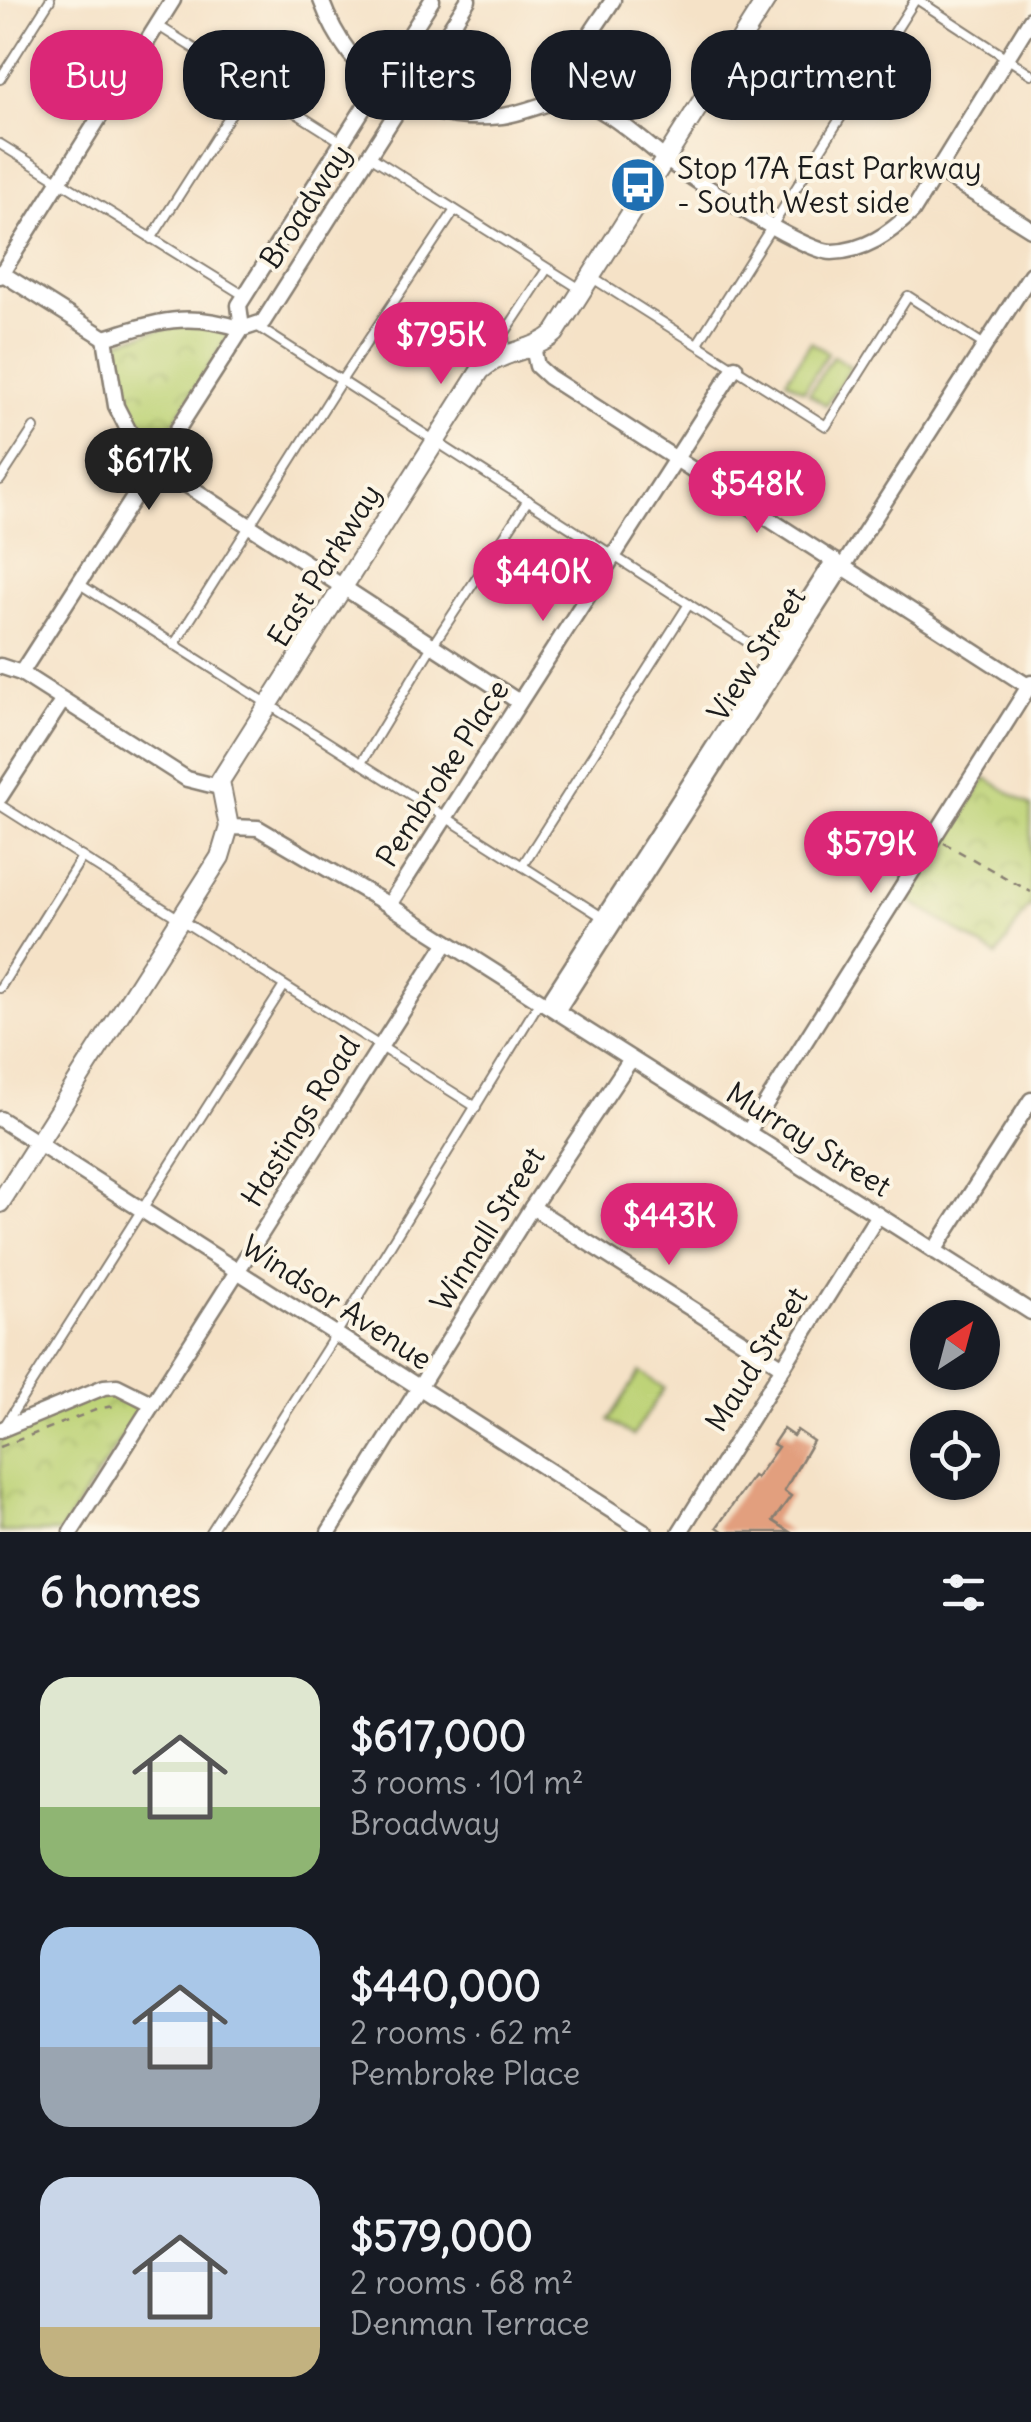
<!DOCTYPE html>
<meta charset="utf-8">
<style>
:root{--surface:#171b24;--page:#242831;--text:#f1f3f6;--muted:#9ea1a6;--accent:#db2777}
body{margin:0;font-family:Delius,sans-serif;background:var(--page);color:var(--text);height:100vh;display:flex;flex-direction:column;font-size:38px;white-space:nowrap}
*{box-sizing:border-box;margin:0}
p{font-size:32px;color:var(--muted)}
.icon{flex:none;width:55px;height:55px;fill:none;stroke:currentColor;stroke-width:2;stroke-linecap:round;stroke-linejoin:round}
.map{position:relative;height:1532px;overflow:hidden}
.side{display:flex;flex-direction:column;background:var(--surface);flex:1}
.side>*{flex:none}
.guide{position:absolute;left:30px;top:30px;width:972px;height:90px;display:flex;gap:20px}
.needle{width:65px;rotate:36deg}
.controls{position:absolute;left:910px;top:1300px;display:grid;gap:20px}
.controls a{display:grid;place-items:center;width:90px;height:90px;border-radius:50%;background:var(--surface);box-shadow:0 2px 8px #0004;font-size:50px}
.price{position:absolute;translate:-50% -85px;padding:0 22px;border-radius:35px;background:var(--accent);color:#fff;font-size:32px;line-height:65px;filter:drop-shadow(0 2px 5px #0008)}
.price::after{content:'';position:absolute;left:50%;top:60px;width:30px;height:22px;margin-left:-15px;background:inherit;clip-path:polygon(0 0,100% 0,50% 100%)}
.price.on{background:#222;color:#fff}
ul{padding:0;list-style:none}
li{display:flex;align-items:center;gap:30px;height:250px;padding:0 40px}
li span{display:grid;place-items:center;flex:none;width:280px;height:200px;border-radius:30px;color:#555}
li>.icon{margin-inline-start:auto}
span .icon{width:120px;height:120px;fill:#fffc;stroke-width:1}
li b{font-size:42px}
h2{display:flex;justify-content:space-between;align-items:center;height:120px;padding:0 40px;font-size:42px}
.pill{padding:0 35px;border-radius:40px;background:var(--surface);box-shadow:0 2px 8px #0004;font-size:35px;line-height:90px}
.pill.on{background:var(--accent);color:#fff}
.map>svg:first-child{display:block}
</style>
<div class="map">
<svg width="1031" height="1532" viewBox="0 0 1031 1532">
<defs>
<pattern id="park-crowns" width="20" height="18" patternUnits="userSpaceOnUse" patternTransform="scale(2.5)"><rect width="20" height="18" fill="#bed378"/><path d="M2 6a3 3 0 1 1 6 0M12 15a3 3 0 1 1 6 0" fill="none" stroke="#a3b567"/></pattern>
</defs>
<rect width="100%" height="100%" fill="#fcf5e5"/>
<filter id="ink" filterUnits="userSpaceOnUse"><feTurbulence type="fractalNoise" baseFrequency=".01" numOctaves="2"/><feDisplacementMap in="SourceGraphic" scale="20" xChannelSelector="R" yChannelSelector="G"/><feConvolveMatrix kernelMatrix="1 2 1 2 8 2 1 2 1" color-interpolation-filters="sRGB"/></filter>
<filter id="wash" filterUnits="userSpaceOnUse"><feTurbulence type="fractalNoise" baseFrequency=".0048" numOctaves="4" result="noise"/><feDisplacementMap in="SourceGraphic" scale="40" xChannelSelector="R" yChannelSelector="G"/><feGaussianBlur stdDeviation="2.25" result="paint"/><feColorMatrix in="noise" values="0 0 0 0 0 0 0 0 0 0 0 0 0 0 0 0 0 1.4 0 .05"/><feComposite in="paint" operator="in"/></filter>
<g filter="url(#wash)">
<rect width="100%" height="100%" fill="#f5e2c7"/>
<g fill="#bed378" stroke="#6d784a" stroke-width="2.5">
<path d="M811 342 828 353 804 391 786 380Z"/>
<path d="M833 356 851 367 826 405 809 394Z"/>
<path d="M640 1372 664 1388 633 1436 609 1420Z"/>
</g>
<g fill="url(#park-crowns)" stroke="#6d784a" stroke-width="2.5">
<path d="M181 324 224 329 227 338 160 444 156 449H147L124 410 114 347 121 340Z"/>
<path d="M986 778 1031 806V908L1028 907 997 956 909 900Z"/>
<path d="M118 1392 132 1400 137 1413 61 1532H0V1435L103 1393Z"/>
</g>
<g id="blocks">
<path fill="#e29f7e" d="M783 1429 793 1436 797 1430 813 1441 784 1491 791 1496 773 1521 790 1532H724L717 1527 753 1476 756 1478 778 1447 773 1444Z"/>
</g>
</g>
<g filter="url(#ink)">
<use href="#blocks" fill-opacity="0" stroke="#887f72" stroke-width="2.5"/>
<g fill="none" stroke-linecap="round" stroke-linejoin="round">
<g stroke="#887f72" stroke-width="12">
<g id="service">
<path d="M918 0 1031 74"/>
<path d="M157 25 342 142"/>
<path d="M0 79 50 0"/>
<path d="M0 144 245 296"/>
<path d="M370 156 582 290"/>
<path d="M151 239 250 84"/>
<path d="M591 277 826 426 908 296 986 346"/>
<path d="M255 325 771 657"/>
<path d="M698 343 915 0"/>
<path d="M505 353 504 334 547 269"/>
<path d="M0 480 34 428"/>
<path d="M78 583 604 918"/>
<path d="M174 645 341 381 455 210"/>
<path d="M361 763 432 646 528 500"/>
<path d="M0 805 476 1107"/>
<path d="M522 866 689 604"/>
<path d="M0 988 82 857"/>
<path d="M5 1425 284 986"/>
<path d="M210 1532 336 1334 540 1001"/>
</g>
</g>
<g stroke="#887f72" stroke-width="19">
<g id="minor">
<path d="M321 0C350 78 415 126 502 116 525 113 546 102 569 98 560 69 598 25 613 0"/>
<path d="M569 98C597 101 637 136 659 154 686 175 803 252 832 252 865 251 889 234 912 212L1031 19"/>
<path d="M938 171 1031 229"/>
<path d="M0 272 105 338"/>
<path d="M0 276 173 0"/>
<path d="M242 329C188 311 157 321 105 338L116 406 141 455 519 702"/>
<path d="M242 329 239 305 432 0"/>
<path d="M533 347 537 366 549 377 1031 688"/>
<path d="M0 666 21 673 187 779 219 787"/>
<path d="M21 673 242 329 263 322 468 0"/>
<path d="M0 797 63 700"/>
<path d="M229 827 258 828 389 905 1031 1312"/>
<path d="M389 905 735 367"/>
<path d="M547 1005 834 560"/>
<path d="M557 1011 1031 274"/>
<path d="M0 1119 645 1532"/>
<path d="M748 1132 1031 683"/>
<path d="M532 1207 783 1367"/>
<path d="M934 1251 1031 1100"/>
<path d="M0 1430 104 1387 117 1386 153 1404"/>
<path d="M71 1532 447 942"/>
<path d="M329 1532 532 1207 631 1059"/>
<path d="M680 1532 878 1215"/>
</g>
</g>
<g stroke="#887f72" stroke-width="22">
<path id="tertiary" d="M0 1203 220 857 229 827 220 781 480 371C502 349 533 353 555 333L766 0"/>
</g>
<g stroke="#887f72" stroke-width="2.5" stroke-dasharray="8 8" stroke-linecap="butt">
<path d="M944 843 1031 892"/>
<path d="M0 1447 101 1408 121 1405"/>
</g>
<use href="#service" stroke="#fff" stroke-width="8"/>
<use href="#minor" stroke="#fff" stroke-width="14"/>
<use href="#tertiary" stroke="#fff" stroke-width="18"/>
</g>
</g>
<defs>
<g id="bus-disc" transform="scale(2.875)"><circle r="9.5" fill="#1f6fb2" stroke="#fcf5e5"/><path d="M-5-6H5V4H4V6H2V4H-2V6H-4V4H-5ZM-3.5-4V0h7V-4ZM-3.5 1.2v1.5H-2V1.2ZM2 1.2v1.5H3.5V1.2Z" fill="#fff"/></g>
</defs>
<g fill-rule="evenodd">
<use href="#bus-disc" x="638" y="185"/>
</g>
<g text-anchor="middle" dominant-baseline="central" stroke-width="8" stroke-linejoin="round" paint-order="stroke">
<g font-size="30" fill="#1c1c1c" stroke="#fcf5e5" text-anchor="start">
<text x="677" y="168">Stop 17A East Parkway<tspan x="677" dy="34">- South West side</tspan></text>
</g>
<g font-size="30" fill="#1c1c1c" stroke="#fcf5e5">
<text transform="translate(305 206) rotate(-57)">Broadway</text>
<text transform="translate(324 565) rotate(-58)">East Parkway</text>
<text transform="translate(756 654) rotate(-57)">View Street</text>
<text transform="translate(442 773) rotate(-57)">Pembroke Place</text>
<text transform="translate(300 1121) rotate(-58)">Hastings Road</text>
<text transform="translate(809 1139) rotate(32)">Murray Street</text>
<text transform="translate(487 1229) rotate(-58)">Winnall Street</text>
<text transform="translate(337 1302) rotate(33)">Windsor Avenue</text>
<text transform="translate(756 1359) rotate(-58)">Maud Street</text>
</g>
</g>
</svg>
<div class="controls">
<a><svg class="needle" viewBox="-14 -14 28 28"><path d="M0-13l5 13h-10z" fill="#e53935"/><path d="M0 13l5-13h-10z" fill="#9ea1a6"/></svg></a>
<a><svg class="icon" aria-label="locate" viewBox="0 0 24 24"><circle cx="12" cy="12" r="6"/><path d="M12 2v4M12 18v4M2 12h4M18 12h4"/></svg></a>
</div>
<b class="price" style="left:441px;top:387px">$795K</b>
<b class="price on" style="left:149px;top:513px">$617K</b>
<b class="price" style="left:757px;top:536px">$548K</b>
<b class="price" style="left:543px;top:624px">$440K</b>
<b class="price" style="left:871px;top:896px">$579K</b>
<b class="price" style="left:669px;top:1268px">$443K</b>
<div class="guide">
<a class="pill on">Buy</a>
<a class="pill">Rent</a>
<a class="pill">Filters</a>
<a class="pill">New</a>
<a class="pill">Apartment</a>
</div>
</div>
<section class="side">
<h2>6 homes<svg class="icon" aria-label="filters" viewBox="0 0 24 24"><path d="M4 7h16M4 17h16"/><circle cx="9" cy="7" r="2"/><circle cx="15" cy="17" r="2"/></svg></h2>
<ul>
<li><span style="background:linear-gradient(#dfe7d0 65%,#8fb573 0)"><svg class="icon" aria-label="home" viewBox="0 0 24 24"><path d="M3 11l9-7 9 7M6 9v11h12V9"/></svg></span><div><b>$617,000</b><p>3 rooms · 101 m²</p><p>Broadway</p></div></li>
<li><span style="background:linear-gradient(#a9c7e8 60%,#9aa5b1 0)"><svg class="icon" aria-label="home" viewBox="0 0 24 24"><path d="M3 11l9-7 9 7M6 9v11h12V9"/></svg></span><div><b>$440,000</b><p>2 rooms · 62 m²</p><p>Pembroke Place</p></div></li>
<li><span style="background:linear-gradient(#c9d6e8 75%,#c2b280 0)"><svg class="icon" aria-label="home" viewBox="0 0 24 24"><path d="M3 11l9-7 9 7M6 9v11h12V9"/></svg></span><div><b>$579,000</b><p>2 rooms · 68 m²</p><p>Denman Terrace</p></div></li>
</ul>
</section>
